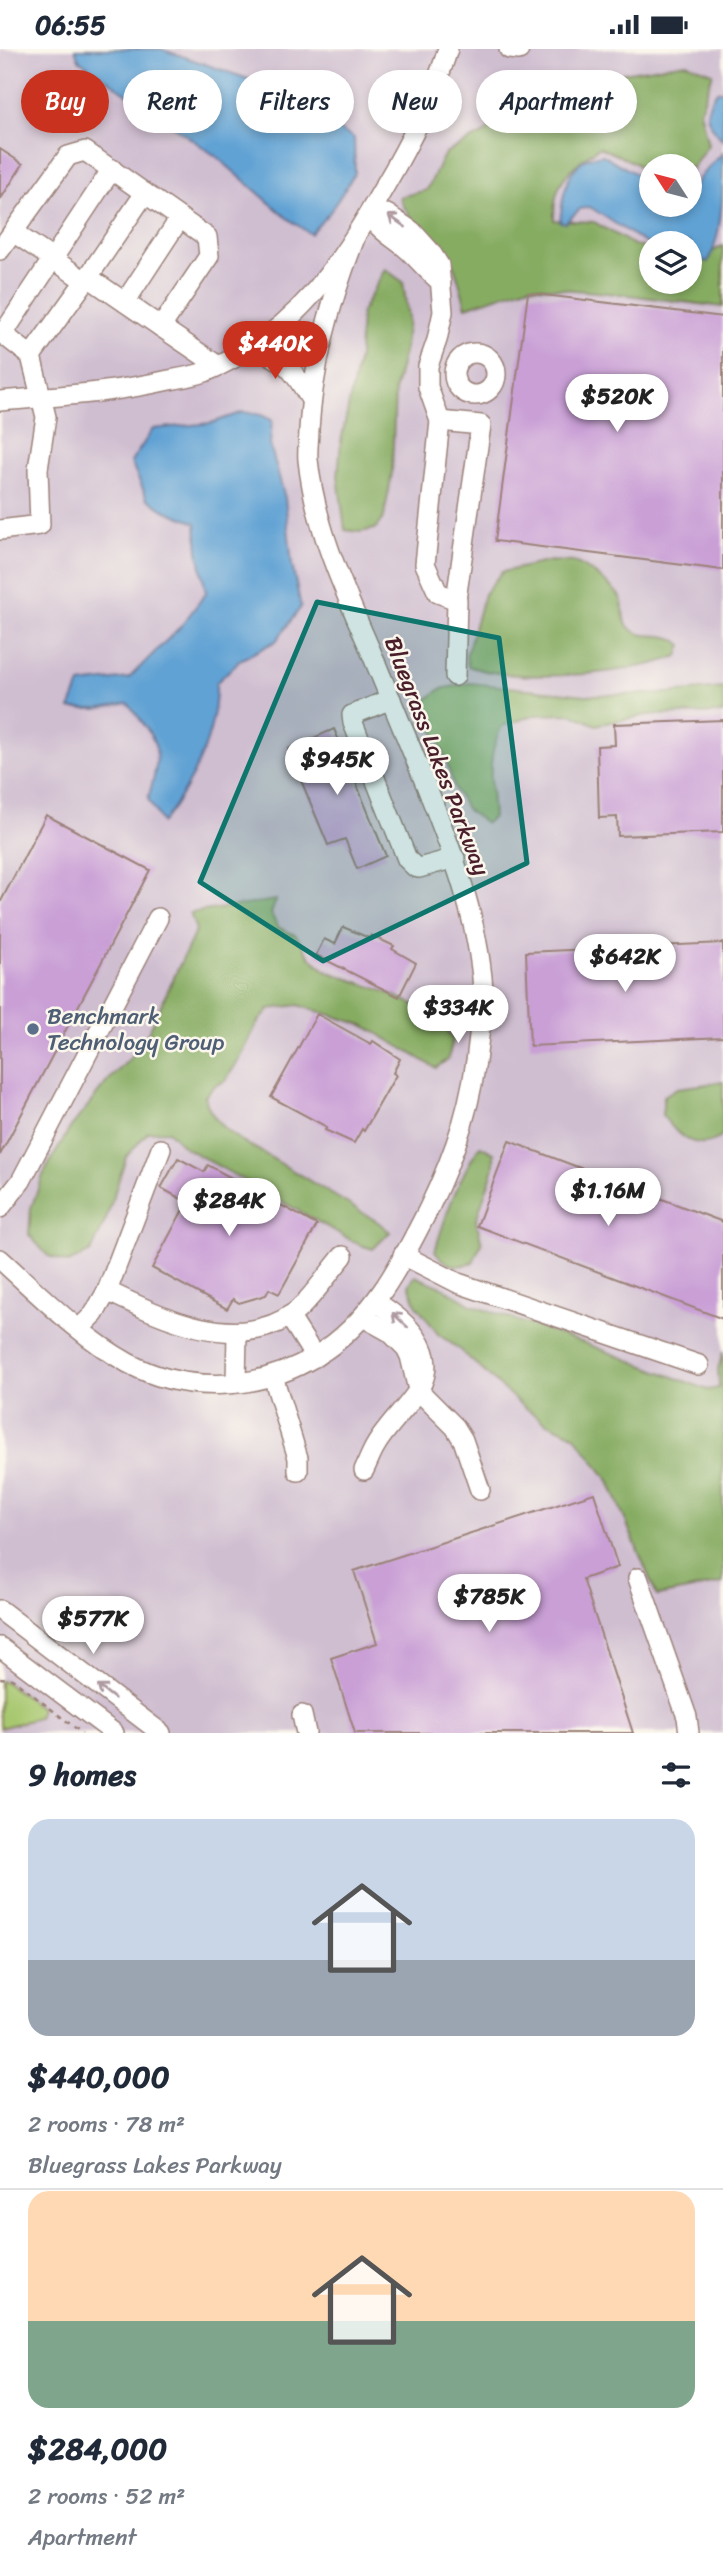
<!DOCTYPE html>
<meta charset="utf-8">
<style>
:root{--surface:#fff;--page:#f6f6f7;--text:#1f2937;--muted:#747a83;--line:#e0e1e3;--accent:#c8321e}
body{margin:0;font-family:Sriracha,sans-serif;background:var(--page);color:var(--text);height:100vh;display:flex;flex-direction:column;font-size:26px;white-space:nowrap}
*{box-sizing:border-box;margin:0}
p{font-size:23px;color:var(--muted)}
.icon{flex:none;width:38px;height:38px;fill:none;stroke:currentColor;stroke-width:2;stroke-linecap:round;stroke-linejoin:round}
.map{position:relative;height:1684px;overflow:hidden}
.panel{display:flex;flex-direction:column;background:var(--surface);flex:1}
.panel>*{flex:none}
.top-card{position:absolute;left:21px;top:21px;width:682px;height:63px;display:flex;gap:14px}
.needle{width:46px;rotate:306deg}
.tools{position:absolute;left:639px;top:105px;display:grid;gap:14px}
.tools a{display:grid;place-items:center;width:63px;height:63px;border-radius:50%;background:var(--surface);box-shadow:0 4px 10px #0003;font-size:35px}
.price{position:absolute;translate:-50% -60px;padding:0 16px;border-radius:24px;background:#fff;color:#222;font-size:23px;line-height:46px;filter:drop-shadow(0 2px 4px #0008)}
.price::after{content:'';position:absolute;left:50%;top:42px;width:21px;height:16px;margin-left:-10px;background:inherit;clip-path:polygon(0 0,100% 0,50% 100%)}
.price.selected{background:var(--accent);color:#fff}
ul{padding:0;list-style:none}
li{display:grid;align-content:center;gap:14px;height:371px;padding:0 28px}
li+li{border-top:2px solid var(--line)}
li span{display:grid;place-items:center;height:217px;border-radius:21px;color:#555}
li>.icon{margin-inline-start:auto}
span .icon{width:126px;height:126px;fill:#fffc;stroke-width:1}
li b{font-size:30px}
h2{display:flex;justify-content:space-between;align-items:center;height:84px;padding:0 28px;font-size:30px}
.chip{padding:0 24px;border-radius:32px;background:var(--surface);box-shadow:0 4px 10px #0003;font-size:24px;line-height:63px}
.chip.selected{background:var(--accent);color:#fff}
.status{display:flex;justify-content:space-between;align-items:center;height:49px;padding:0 35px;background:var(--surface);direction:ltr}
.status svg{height:19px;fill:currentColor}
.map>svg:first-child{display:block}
</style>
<div class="status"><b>06:55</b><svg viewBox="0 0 49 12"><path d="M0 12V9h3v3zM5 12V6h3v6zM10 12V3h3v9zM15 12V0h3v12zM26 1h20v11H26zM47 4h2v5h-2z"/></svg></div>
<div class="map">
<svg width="723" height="1684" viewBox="0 0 723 1684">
<rect width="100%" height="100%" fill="#fbf7ec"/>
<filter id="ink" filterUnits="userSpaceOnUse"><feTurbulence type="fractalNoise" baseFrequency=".0143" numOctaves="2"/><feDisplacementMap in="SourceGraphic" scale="14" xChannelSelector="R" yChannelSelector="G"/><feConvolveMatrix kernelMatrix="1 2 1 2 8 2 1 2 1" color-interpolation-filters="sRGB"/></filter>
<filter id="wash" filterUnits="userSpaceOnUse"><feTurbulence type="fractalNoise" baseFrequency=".00686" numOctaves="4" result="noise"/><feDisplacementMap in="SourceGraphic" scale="28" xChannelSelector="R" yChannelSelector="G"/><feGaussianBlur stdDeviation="1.57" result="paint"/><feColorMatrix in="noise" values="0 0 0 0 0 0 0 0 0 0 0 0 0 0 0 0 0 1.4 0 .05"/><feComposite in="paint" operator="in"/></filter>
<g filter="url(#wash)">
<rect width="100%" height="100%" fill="#eee6c9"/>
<path fill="#cfbdd0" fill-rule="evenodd" d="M0 0H723V1684H0ZM651 117H690V156H651ZM651 194H690V233H651Z"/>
<path fill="#a8c870" stroke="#79744e" stroke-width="2" d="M0 1632 5 1633 41 1659 38 1669 0 1679Z"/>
<g fill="#86ac62" stroke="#686646" stroke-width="2">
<path d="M686 14 713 24 700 62 708 96 690 122V117H651V126L633 113 599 98C569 121 553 130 554 171L594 173 634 196 651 201V233H690V214L723 197V258L628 246 530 237 466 258C460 237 456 215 442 197 427 180 406 170 400 148L427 141 445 104 485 84 517 48 628 23Z"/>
<path d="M385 220 403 233 408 269 405 298 395 340 392 424 384 468 375 480 360 483 345 481 338 427 341 392 359 308 361 264Z"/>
<path d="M551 512C558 513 567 512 573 513 585 516 616 539 621 550 625 560 621 573 631 580 647 593 664 579 682 596L678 607C631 626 516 635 468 617L466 607 484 545 502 523Z"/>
<path d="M470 634 586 646 658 645 723 639V664L648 666 596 676 572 665 535 666 502 677C486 705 491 737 493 768L486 774 467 761 455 741 445 707 427 667 426 651 441 640Z"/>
<path d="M276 851 271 865 279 879 296 886 310 908 326 922 381 941 436 965 453 991 448 1010 436 1019 363 976 298 956 270 960 258 973 239 1011 225 1032 214 1037 205 1047C209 1073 236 1090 258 1101L378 1173 390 1183 373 1200 360 1196 184 1098 168 1082 148 1083 126 1108 107 1168 91 1203 68 1214 48 1207 29 1186 31 1159 44 1124 70 1079 107 1033 142 997 196 881 190 864Z"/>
<path d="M723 1033V1087C696 1105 678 1087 662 1066L664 1047 677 1039Z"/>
<path d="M480 1097 494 1104V1119L476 1171 482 1194 473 1213C456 1220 446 1217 435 1202 446 1165 458 1129 480 1097Z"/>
<path d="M415 1227 444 1239 471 1256 582 1293 708 1341 719 1339 718 1320 723 1303V1534L657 1547 609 1432 574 1386 547 1374 520 1355 459 1300 438 1285 416 1255 409 1236Z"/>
</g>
<g fill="#61a2d4" stroke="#566080" stroke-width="2">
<path d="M75 0H161L254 32 354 89 355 124 330 163 310 185 286 168 217 108 79 11Z"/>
<path d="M717 42H723V92C707 72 700 65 717 42Z"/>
<path d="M723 104C723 139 723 185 708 213L690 208V194H651V198L590 158 580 160 565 174 560 173C562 153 565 121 586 110 590 108 598 107 603 106L650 133 651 156H690C690 133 708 119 723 104Z"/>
<path d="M243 363 261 366 272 371 270 396 285 449 292 516 301 558 276 592 240 611 216 634C217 685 192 735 162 774L148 750C163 697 160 697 128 654L97 660H70L80 635 129 629 181 577 206 544 198 502 196 474 162 460 147 449 131 413 153 380 211 374Z"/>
</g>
<g id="blocks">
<g fill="#c99fd6">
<path d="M0 100 23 115 0 151Z"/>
<path d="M528 244 723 268V521L495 492Z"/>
<path d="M723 671V783L618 787 617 768 599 769 597 697 615 696 614 675Z"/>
<path d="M334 680 386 807 357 820 345 790 328 796 288 700Z"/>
<path d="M46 766 150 821 0 1106V854Z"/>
<path d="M343 878 369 889 371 886 394 897 392 900 416 914 399 948 316 906 324 890 335 895Z"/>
<path d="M723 894V988L530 997 526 903Z"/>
<path d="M317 965 371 995 373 992 400 1010 393 1024 396 1026 364 1082 362 1080 354 1094 325 1081 327 1078 271 1048Z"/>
<path d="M509 1092 723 1173V1270L477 1177Z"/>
<path d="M178 1109 204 1123 208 1116 317 1176 279 1245 269 1240 266 1246 239 1254 233 1250 227 1260 152 1219 187 1153 161 1139Z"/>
<path d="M594 1444 618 1518 583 1530 633 1684H355L331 1609 377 1594 354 1522Z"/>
</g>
</g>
</g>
<g filter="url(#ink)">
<use href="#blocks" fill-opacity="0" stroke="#9c827a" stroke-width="2"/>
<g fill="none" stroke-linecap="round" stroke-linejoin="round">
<g stroke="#9c827a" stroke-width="22">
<g id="minor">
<path d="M509 0 519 1"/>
<path d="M13 183 85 232"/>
<path d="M0 201 68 107 85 102 207 188 209 207 161 278 217 316"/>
<path d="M88 228 145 144"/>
<path d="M441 233C428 223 419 211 407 200 393 188 379 182 370 165H387L412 182 430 202 439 216 443 263 437 291 428 317V338L440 372 425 515 438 544 457 551 455 627"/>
<path d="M125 253 180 169"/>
<path d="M0 283 31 307 46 368 38 420 40 476 0 481"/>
<path d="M3 285 112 120"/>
<path d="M253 298C288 313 292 319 311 351"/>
<circle cx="475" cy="325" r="21"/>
<path d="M31 307 88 228 161 278"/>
<path d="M0 352C57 347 113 344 169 331 181 329 194 327 205 323 294 286 338 219 383 140 409 96 433 49 448 0"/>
<path d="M440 372 481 376 456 551"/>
<path d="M391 650 352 666 353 674 407 810 415 818 419 819 455 809"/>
<path d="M0 1159 21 1132 158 869"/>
<path d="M403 1206 458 1234 699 1316"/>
<path d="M0 1210C40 1246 81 1288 128 1314 187 1346 260 1341 316 1307 371 1274 401 1215 429 1159 457 1101 473 1051 479 987 481 971 484 955 483 940 478 868 452 802 426 736 407 690 388 643 369 598 343 538 315 477 308 411 307 401 309 390 309 380 313 314 331 250 355 189"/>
<path d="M107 1242C163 1269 237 1305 294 1264 309 1253 330 1222 343 1207"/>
<path d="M289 1267 315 1308"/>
<path d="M363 1268 390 1283 406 1299 410 1307 418 1341 455 1378 463 1391 480 1441"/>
<path d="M80 1279 94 1265 107 1242 161 1100"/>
<path d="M273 1327 298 1409V1422"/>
<path d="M236 1334 237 1284"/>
<path d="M364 1421C368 1413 371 1404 376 1396 387 1377 408 1358 419 1340 441 1302 405 1271 376 1253"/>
<path d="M638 1529 687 1668 689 1684"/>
<path d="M0 1561 161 1684"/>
<path d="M0 1598 114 1684"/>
<path d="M302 1666 306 1684"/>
</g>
</g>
<path stroke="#9c827a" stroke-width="2.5" stroke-dasharray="5 5" stroke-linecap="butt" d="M0 1629 12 1630 82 1684"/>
<use href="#minor" stroke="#fff" stroke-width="19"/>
</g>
<defs><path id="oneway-shaft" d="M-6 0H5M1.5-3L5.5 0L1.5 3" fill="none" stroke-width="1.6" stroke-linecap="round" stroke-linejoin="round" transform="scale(1.75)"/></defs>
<g stroke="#ae9aa0">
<use href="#oneway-shaft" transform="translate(397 172) rotate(-145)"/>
<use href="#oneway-shaft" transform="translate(400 1271) rotate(-137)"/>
<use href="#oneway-shaft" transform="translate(106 1643) rotate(-143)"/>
</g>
</g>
<path fill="#0f766e" fill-opacity="0.2" stroke="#0f766e" stroke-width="5" stroke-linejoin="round" d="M317 553 499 589 527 814 323 912 200 833Z"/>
<circle fill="#5c6f8a" stroke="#fbf7ec" stroke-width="2.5" cx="33" cy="980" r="7"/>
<g text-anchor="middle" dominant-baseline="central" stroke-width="5" stroke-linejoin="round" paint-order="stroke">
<g font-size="23" fill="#4a1f2b" stroke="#fbf7ec">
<text transform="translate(437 707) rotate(69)">Bluegrass Lakes Parkway</text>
</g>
<g font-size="23" fill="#4e5e75" stroke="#fbf7ec" text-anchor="start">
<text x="47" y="967">Benchmark<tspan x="47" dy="26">Technology Group</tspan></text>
</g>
</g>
</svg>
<div class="tools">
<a><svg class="needle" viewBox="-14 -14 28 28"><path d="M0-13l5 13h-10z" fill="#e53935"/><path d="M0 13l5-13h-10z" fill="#747a83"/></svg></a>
<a><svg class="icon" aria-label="layers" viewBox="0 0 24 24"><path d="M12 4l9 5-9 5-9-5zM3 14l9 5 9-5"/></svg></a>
</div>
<b class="price selected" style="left:275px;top:332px">$440K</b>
<b class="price" style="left:617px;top:385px">$520K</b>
<b class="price" style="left:337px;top:748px">$945K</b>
<b class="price" style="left:625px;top:945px">$642K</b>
<b class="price" style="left:458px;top:996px">$334K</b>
<b class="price" style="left:608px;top:1179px">$1.16M</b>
<b class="price" style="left:229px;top:1189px">$284K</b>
<b class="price" style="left:489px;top:1585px">$785K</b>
<b class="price" style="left:93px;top:1607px">$577K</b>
<div class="top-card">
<a class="chip selected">Buy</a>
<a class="chip">Rent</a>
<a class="chip">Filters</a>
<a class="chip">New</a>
<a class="chip">Apartment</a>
</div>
</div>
<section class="panel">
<h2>9 homes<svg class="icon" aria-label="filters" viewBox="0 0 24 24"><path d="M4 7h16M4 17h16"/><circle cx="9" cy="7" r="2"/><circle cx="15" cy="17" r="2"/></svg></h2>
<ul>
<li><span style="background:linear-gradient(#c9d6e8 65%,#9aa5b1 0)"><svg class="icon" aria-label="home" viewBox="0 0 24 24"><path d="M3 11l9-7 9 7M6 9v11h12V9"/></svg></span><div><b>$440,000</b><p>2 rooms · 78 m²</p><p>Bluegrass Lakes Parkway</p></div></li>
<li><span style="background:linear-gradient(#ffd9b3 60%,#7fa58c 0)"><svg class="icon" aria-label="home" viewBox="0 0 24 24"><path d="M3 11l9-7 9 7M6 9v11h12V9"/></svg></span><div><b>$284,000</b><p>2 rooms · 52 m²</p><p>Apartment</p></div></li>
</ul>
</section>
